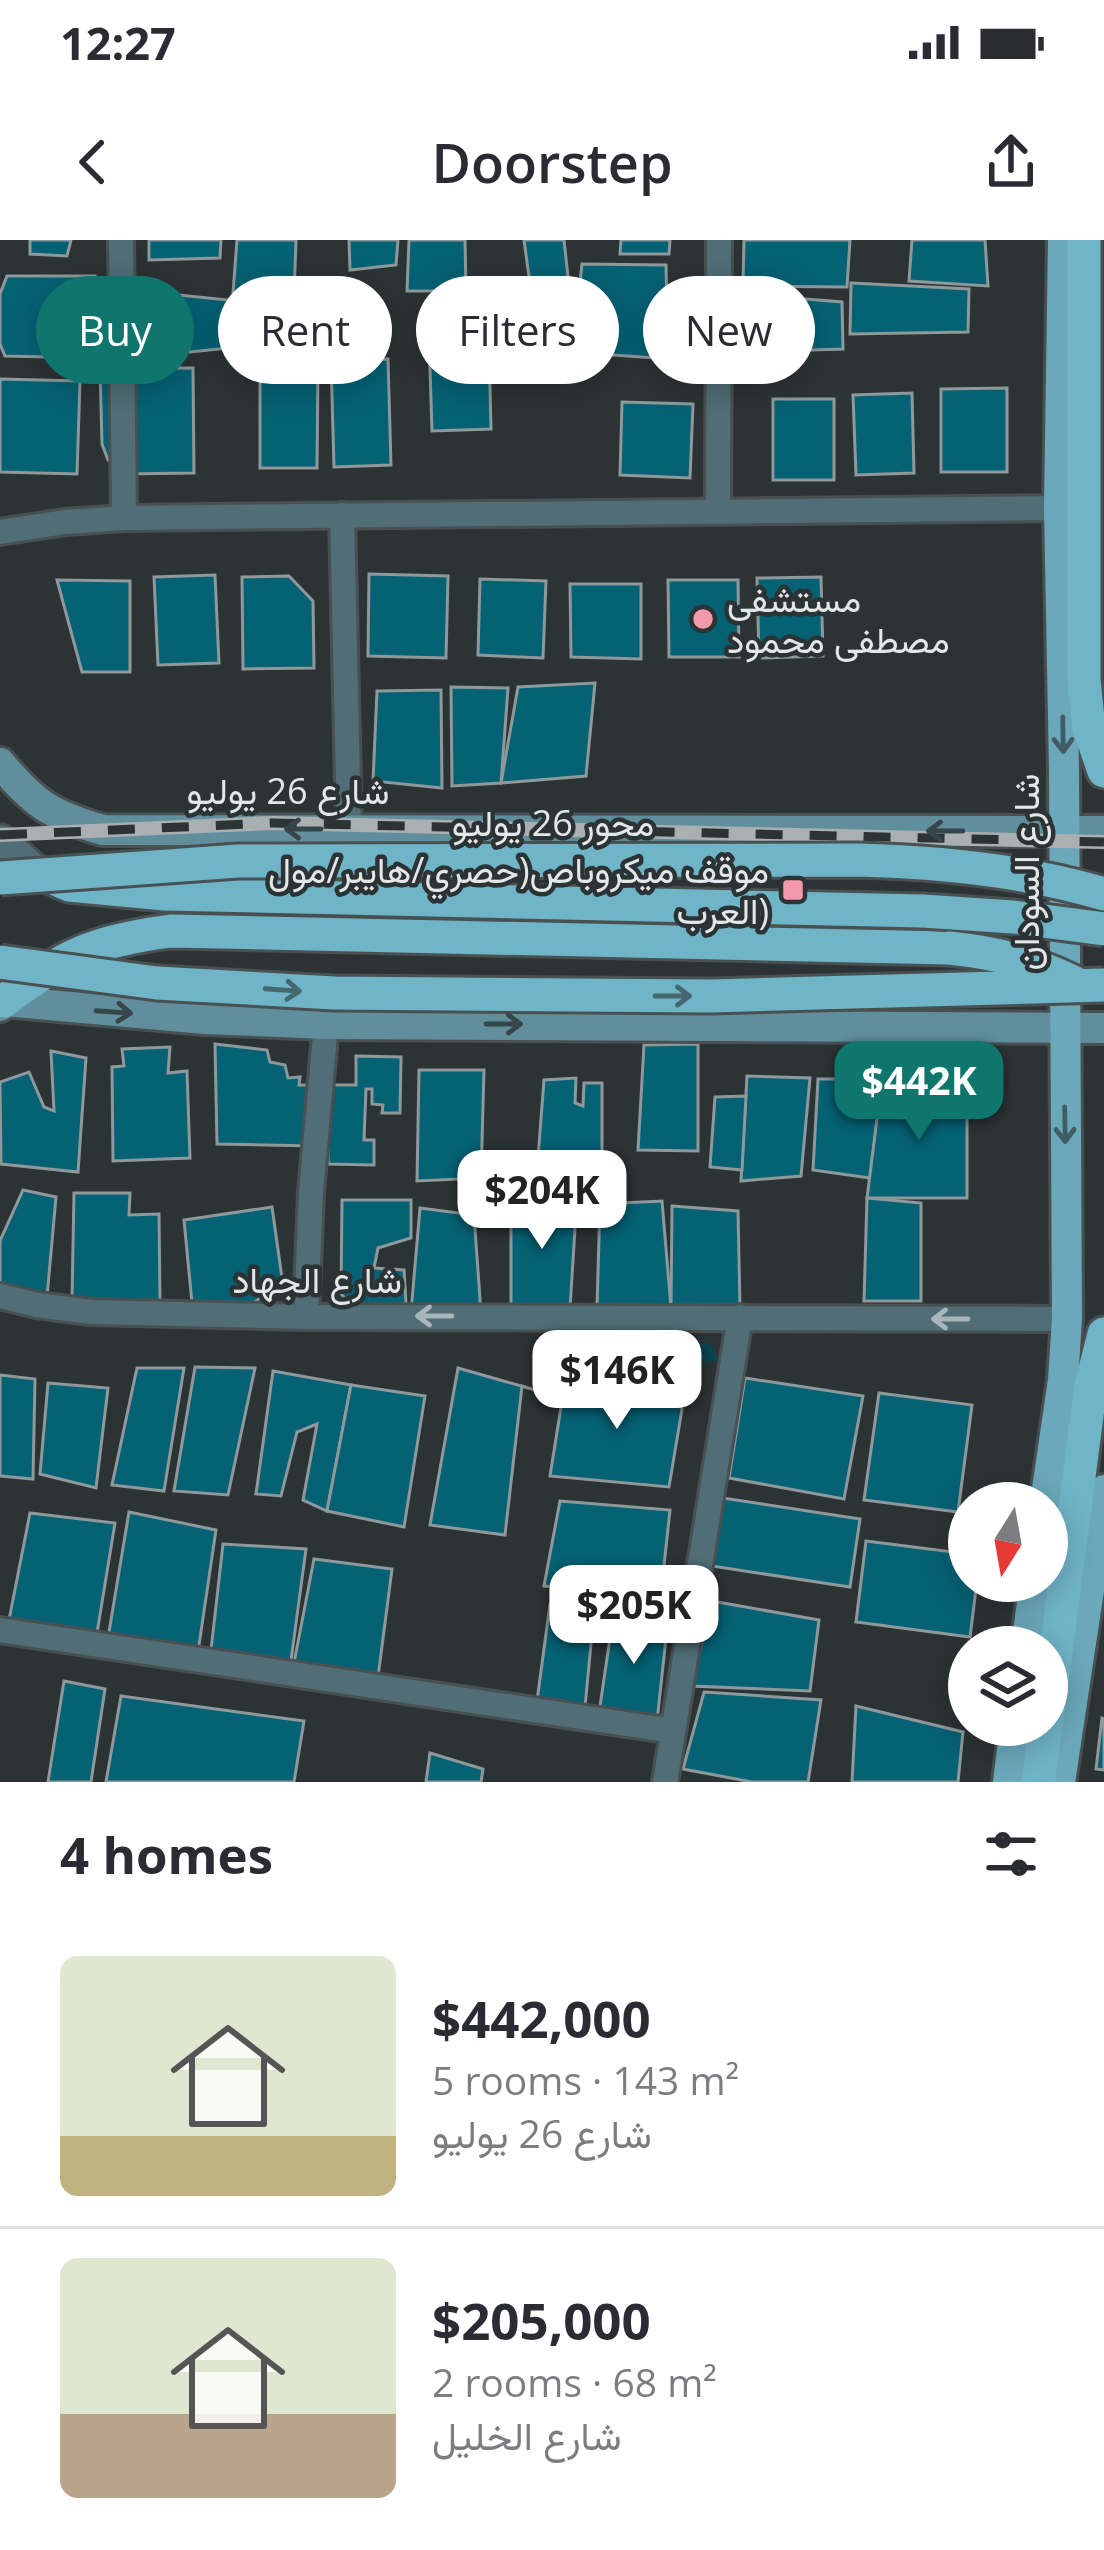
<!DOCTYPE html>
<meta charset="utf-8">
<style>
:root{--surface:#fff;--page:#f7f7f7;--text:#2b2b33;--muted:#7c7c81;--line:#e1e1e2;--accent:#0f766e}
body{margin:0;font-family:"Open Sans",Vazirmatn,sans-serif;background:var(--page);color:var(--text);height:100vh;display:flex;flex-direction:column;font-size:45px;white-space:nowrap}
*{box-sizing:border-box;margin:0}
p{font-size:39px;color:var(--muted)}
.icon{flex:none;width:66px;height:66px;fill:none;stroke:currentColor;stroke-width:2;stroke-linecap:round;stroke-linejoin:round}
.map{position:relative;height:1542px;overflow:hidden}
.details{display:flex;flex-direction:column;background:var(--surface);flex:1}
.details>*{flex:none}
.hud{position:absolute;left:36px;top:36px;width:1032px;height:108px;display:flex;gap:24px}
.needle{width:78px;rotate:191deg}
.controls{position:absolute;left:948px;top:1242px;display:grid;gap:24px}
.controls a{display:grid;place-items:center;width:120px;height:120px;border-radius:50%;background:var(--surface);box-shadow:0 6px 30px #0003;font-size:60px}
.price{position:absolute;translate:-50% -102px;padding:0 27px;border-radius:24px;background:#fff;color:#222;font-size:39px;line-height:78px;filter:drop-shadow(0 3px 6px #0008)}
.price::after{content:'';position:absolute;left:50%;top:72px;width:36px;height:27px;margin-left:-18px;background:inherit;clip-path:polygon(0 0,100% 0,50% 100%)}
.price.on{background:var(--accent);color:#fff}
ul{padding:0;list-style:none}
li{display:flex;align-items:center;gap:36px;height:300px;padding:0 60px}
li+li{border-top:3px solid var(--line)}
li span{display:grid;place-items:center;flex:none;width:336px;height:240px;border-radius:18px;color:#555}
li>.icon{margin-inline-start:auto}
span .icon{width:144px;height:144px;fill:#fffc;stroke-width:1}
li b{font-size:51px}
h2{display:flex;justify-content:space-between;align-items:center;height:144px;padding:0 60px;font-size:51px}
.chip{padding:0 42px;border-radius:54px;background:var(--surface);box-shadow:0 6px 30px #0003;font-size:42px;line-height:108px}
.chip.on{background:var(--accent);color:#fff}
.status{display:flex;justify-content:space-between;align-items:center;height:84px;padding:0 60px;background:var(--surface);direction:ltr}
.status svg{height:33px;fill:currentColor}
header{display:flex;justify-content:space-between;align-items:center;height:156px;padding:0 60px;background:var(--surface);font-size:54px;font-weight:600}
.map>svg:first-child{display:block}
</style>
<div class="status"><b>12:27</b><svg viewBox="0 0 49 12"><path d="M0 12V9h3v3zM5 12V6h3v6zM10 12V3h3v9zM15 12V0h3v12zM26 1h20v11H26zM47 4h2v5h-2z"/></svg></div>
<header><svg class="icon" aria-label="back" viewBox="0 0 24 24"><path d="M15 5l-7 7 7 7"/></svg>Doorstep<svg class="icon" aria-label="share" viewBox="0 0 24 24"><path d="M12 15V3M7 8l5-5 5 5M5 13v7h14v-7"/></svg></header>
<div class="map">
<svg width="1104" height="1542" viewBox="0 0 1104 1542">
<rect width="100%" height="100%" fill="#2c3335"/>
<path fill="#0b4451" d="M626 1091 660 1094 712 1105 718 1121 650 1125 602 1122 601 1096Z"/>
<g fill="#056174" stroke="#8f989a" stroke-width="3">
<path d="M30 0H71L67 16 30 14Z"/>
<path d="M149 0H221L220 18 149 20Z"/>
<path d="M237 0H296L294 57 233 53Z"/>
<path d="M349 0H398L396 25 350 30Z"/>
<path d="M409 0H465L466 51H407Z"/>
<path d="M524 0H564L569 46 530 44Z"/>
<path d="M621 0H670L669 14H620Z"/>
<path d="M744 0H850L847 47 743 46Z"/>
<path d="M912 0H985L988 46 909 41Z"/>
<path d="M582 24 666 25 668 119 572 112Z"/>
<path d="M7 36H95L96 118 5 116 0 104V54Z"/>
<path d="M851 43 969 49 968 92 850 94Z"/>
<path d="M169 54 228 60 229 108 161 115Z"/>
<path d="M743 54 842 62 843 109 743 112Z"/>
<path d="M488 64 491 189 432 191 428 66Z"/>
<path d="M388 119 391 225 334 227 331 120Z"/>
<path d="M260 125H318L317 228H260Z"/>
<path d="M100 128H193L194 233 123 234 108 220 102 204Z"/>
<path d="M0 139 80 141 77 234 0 232Z"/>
<path d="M1007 148V232H941V149Z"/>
<path d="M912 153 914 233 856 235 853 155Z"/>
<rect x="773" y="159" width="61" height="81"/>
<path d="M622 162 693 164 690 238 620 235Z"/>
<path d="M369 334 448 336 446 418 368 416Z"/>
<path d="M215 335 219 423 158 425 154 337Z"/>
<path d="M289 336 313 361 314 428 243 429 242 337Z"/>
<path d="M821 337 823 416 759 418 757 338Z"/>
<path d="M480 339 546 341 543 418 478 415Z"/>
<path d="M57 340 130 341V432H82Z"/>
<path d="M668 340H738L739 417H669Z"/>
<path d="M570 344H641V419L571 417Z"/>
<path d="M595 443 586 536 501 543 518 447Z"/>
<path d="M451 447 508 448 501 543 452 546Z"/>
<path d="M441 450 442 548 373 541 377 451Z"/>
<path d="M215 804 267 810 270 822 285 825 288 838 300 837 299 845H311L313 906 217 904Z"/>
<path d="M698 804V911L638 910 644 805Z"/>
<path d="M170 807 168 833 187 831 190 918 113 921 112 827 124 826 122 809Z"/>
<path d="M51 811 86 818 78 932 1 924 0 842 29 832 44 867 54 871Z"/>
<path d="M356 816 401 817 400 873H382L383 865 372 864V849H366L364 900H374V925L328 924 329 845H356Z"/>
<path d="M419 830H484L481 938 417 941Z"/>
<path d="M747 836 810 838 801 936 741 941Z"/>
<path d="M576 838 575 863 583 866 584 843H602V925L538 918 544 840Z"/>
<path d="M818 839H882L870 938 813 930Z"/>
<path d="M882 839 944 844 967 878V958H867Z"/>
<path d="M746 856 742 930 710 927 715 857Z"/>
<path d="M23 950 56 957 47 1057 0 1045V1001Z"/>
<path d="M74 953H130L129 975 159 974 160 1061 72 1059Z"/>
<path d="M577 957 570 1068H511V958Z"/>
<path d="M867 958 921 963V1061H864Z"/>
<path d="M342 960H411V998L378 1008 374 1028 404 1030 406 1063 359 1073 341 1054Z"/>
<path d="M662 961 671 1068 597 1067 600 964Z"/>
<path d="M672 966 738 971 740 1068H671Z"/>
<path d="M272 967 282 1038 246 1070 192 1063 184 980Z"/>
<path d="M420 968 474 975 481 1073 411 1072Z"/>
<path d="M195 1127 255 1128 228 1255 174 1251Z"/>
<path d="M137 1128H184L164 1251 112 1245Z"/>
<path d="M458 1128 535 1150 522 1146 505 1295 430 1285Z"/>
<path d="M273 1131 351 1145 327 1271 303 1260 317 1184 297 1192 281 1256 256 1254Z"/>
<path d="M0 1135 35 1139 33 1239 0 1236Z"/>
<path d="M745 1138 863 1156 844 1259 729 1238Z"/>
<path d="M662 1140 682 1169 669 1247 550 1236 565 1142Z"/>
<path d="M48 1143 108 1148 96 1248 40 1234Z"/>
<path d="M351 1145 425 1156 404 1287 327 1271Z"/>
<path d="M879 1153 972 1165 958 1272 864 1260Z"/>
<path d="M723 1258 860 1279 850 1347 712 1326Z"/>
<path d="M560 1261 670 1270 661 1353 544 1346Z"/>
<path d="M129 1272 216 1290 198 1412 108 1398Z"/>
<path d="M30 1273 115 1283 97 1393 9 1380Z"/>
<path d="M866 1301 969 1314V1341H977L970 1397 856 1382Z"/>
<path d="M223 1304 306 1309 290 1428 211 1410Z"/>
<path d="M314 1319 392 1329 378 1437 294 1423Z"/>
<path d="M712 1361 819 1380 810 1451 691 1446Z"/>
<path d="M595 1362 585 1467 537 1461 550 1364Z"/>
<path d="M614 1371 668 1380 657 1481 599 1473Z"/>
<path d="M64 1441 105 1449 91 1542H48Z"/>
<path d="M704 1452 821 1460 808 1542H752L683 1529Z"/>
<path d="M121 1456 304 1481 294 1542H106Z"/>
<path d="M856 1466 963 1492 958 1542H852Z"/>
<path d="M1102 1478 1104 1479V1530L1096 1529Z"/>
<path d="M430 1513 483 1529 481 1542H426Z"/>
</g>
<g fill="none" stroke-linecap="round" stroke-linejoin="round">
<g stroke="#495052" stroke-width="30">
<g id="minor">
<path d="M121 0 124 278"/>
<path d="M718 271 719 0"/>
<path d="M342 275 349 588"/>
<path d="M0 292 65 282 124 278 1059 268"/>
<path d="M0 1056 37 1065 91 1072 306 1077 1067 1079"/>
<path d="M306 1077 311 952 326 784"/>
<path d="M0 1390 673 1491"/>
<path d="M665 1542 740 1077"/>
</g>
</g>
<g stroke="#495052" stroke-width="36">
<path id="tertiary" d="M0 600 35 630"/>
</g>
<g stroke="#495052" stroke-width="36">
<g id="secondary">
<path d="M0 523C35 565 51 575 103 590L1104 591"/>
<path d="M0 766 4 761 205 779 326 784 1104 788"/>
</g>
</g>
<g stroke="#495052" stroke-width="36">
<g id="primary">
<path d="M1045 1263 1063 1140 1067 1079 1064 529 1059 268 1063 0"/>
<path d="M1026 1407 1035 1341"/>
<path d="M1008 1542 1015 1485"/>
<path d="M1060 1542 1104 1250"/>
</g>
</g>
<g stroke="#495052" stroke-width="39">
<g id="trunk">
<path d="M1084 0V440L1089 488 1104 531"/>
<path d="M51 637 69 645 165 654 923 671"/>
<path d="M4 761C66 714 94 701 171 691L949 708"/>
<path d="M1047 1481 1091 1145 1104 1094"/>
<path d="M1038 1542 1046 1485"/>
</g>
</g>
<use href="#minor" stroke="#516d76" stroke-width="24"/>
<use href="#tertiary" stroke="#516d76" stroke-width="30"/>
<use href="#secondary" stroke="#608e9c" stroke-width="30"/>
<use href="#primary" stroke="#6ba8ba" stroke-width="30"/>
<use href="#trunk" stroke="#70b4c7" stroke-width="33"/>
<g stroke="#aaafb1" stroke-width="14">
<path id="rail" d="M0 595 272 583 1104 602"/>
</g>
<use href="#rail" stroke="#2c3335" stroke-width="9" stroke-dasharray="27" stroke-linecap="butt"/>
<g stroke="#495052" stroke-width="39" stroke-linecap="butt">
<g id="trunk-bridge">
<path d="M0 638 238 621 858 620C941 622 1024 630 1104 654"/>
<path d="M923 671 1013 677 1104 689"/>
<path d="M949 708C997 713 1029 721 1073 742"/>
<path d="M0 722 157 743 334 753 711 756 1104 745"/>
</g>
</g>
<use href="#trunk-bridge" stroke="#70b4c7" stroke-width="33"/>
</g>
<defs><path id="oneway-shaft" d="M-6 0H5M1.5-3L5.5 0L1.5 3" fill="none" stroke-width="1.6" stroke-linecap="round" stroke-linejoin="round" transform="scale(3)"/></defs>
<g stroke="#425c64">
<use href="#oneway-shaft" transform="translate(1063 495) rotate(89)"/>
<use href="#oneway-shaft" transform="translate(1065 885) rotate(89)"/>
</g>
<g stroke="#36454a">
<use href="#oneway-shaft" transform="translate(303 589) rotate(180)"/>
<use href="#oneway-shaft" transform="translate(945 591) rotate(-180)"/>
<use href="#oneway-shaft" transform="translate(114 772) rotate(4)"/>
<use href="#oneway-shaft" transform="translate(504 784)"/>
</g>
<g stroke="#47676f">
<use href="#oneway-shaft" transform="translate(283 750) rotate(4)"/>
<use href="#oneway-shaft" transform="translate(673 756)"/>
</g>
<g stroke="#a8b6ba">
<use href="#oneway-shaft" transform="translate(434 1076) rotate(180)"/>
<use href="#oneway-shaft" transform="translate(950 1079) rotate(-180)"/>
</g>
<g fill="#f39aaa" stroke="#2c3335" stroke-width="4.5">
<circle cx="703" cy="379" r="12"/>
<rect x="781" y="638" width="24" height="24" rx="6"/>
</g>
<g text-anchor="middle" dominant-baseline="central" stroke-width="9" stroke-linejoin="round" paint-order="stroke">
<g font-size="36" fill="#e2e7e8" stroke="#2c3335" text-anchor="start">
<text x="727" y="358">مستشفى<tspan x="727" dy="41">مصطفى محمود</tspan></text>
<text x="769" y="629" text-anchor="end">موقف ميكروباص(حصري/هايبر/مول<tspan x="769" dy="41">العرب)</tspan></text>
</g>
<g font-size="36" fill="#e2e7e8" stroke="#2c3335">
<text x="288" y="550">شارع 26 يوليو</text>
<text x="553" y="582">محور 26 يوليو</text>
<text transform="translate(1025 632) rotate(-90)">شارع السودان</text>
<text x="317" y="1039">شارع الجهاد</text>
</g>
</g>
</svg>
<div class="controls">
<a><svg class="needle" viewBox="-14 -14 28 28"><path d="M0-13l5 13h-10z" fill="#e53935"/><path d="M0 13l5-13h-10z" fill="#7c7c81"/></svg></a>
<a><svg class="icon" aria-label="layers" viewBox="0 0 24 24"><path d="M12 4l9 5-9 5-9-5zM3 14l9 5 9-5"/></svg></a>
</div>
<b class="price on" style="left:919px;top:903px">$442K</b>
<b class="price" style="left:542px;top:1012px">$204K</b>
<b class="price" style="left:617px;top:1192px">$146K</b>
<b class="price" style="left:634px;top:1427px">$205K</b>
<div class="hud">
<a class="chip on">Buy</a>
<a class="chip">Rent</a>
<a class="chip">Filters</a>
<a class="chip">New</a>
</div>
</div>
<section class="details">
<h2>4 homes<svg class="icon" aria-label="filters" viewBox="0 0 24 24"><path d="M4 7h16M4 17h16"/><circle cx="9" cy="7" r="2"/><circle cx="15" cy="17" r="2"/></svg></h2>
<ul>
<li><span style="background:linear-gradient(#dfe7d0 75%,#c2b280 0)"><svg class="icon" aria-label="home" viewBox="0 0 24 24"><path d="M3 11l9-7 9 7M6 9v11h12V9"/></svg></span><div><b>$442,000</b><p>5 rooms · 143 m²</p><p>شارع 26 يوليو</p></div></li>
<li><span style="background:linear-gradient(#dfe7d0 65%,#b9a48a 0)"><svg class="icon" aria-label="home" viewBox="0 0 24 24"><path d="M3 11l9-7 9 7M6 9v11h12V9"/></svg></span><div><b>$205,000</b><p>2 rooms · 68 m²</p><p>شارع الخليل</p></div></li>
</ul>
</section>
